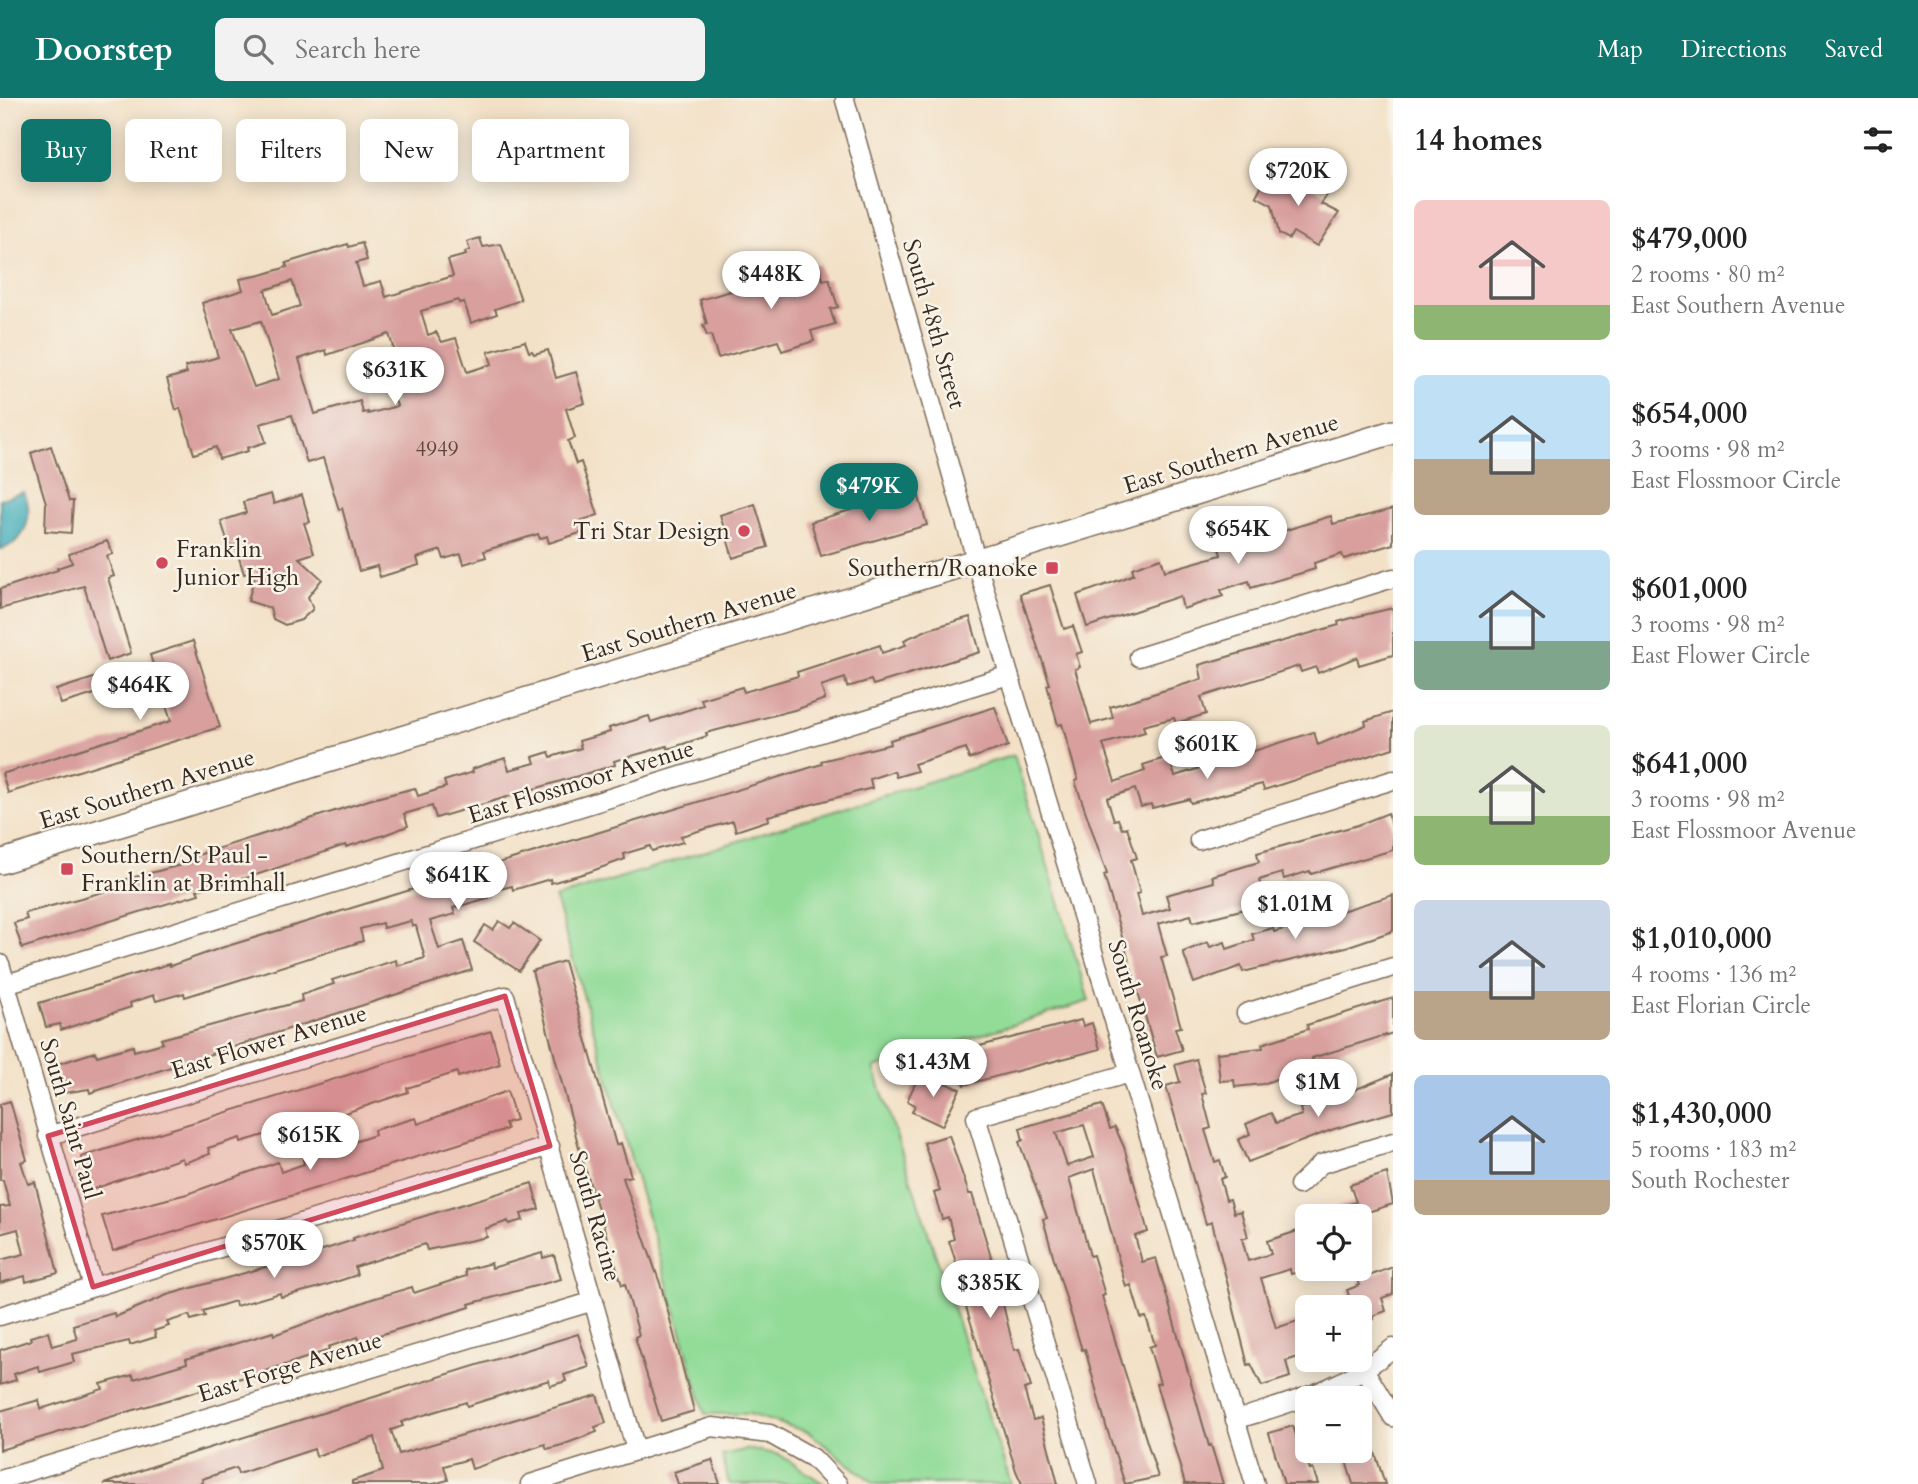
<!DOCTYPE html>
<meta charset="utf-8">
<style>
:root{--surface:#fff;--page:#f2f2f2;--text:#222;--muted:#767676;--accent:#0f766e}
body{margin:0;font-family:Cardo,serif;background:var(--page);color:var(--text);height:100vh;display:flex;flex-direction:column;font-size:26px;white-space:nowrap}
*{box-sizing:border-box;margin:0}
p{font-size:23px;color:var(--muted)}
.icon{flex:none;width:38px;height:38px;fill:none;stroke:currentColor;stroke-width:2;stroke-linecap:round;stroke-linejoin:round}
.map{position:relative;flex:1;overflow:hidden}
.drawer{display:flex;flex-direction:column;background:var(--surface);width:525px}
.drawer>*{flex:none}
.top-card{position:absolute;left:21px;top:21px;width:665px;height:63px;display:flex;gap:14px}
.controls{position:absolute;left:1295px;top:1106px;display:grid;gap:14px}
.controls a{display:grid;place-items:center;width:77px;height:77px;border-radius:10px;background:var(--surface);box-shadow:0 4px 18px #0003;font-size:35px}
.price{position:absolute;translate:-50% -60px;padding:0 16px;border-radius:24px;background:#fff;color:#222;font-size:23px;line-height:46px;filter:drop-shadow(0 2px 4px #0008)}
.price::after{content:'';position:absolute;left:50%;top:42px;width:21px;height:16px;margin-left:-10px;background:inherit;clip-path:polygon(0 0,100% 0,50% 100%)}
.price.selected{background:var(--accent);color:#fff}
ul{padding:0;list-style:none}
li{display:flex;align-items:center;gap:21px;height:175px;padding:0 21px}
li span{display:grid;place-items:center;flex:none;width:196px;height:140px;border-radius:10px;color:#555}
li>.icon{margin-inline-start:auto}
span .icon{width:84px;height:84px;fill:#fffc;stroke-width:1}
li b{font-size:30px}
h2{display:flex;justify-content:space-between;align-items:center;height:84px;padding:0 21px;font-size:30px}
.chip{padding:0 24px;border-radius:10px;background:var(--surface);box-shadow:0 4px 18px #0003;font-size:24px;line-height:63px}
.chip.selected{background:var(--accent);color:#fff}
header{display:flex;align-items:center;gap:42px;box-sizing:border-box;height:98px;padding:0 35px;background:var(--accent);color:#fff}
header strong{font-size:33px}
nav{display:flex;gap:38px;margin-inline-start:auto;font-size:24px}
.search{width:490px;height:63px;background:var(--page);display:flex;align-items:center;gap:18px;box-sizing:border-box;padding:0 24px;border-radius:10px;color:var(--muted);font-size:26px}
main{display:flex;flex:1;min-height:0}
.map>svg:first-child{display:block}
</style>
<header>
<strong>Doorstep</strong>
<div class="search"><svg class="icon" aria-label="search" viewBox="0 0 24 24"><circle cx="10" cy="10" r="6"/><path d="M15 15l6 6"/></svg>Search here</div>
<nav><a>Map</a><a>Directions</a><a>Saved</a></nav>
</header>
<main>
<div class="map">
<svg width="1393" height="1386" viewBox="0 0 1393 1386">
<rect width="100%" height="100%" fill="#f7f3e8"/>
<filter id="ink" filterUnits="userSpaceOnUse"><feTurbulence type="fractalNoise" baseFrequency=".0143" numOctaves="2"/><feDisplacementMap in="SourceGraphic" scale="14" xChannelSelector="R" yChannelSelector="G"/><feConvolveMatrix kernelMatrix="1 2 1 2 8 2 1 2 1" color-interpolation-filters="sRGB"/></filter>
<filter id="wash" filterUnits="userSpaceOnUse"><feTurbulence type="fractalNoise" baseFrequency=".00686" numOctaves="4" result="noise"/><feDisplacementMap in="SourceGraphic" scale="28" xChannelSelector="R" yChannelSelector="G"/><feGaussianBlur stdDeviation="1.57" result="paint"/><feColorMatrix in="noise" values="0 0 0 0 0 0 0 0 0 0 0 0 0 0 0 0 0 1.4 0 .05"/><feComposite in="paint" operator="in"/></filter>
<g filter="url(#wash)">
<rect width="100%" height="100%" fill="#f3e1c7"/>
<g fill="#92dc98" stroke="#66835b" stroke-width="2">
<path d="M1014 657 1089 903 874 970 1011 1386H875L808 1334 749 1316H705L555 800Z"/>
<path d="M749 1351 780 1357 824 1386H729L722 1357Z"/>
</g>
<path fill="#3dacba" stroke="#3c6b6c" stroke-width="2" d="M24 394C34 418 27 444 0 451V401Z"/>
<g id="blocks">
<g fill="#d89f9d" fill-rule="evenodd">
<path d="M1290 73 1302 79 1300 82 1327 97 1321 106 1339 115 1317 148 1293 134 1289 141 1279 136 1272 107 1256 98 1267 77 1283 86Z"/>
<path d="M480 140 483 149 501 146 521 202 495 211 497 216 471 225 464 204 459 205 458 202 421 213 428 237 436 234 442 244 456 240 467 274 492 266 488 254 525 243 529 254 532 253 534 256 548 252 556 280 576 274 585 305 566 311 575 340 568 343 576 366 581 364 598 417 580 423 583 434 549 445 547 438 540 441 538 436 484 453 486 459 464 466 461 456 444 461 441 452 417 460 419 467 380 479 377 468 359 473 342 410 339 412 323 360 307 365 292 317 260 326 266 344 247 350 248 353 219 361 216 349 194 356 180 310 176 312 167 281 187 275 185 269 218 259 202 205 243 192 240 181 261 177 287 169 286 165 348 146 349 149 362 145 367 162 356 165 363 188 381 183 386 199 453 178 448 162 466 157 465 154 470 152 467 144ZM292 183 300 208 272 217 265 192ZM261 223 279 281 254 289 232 231ZM389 236 396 259 382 263 397 308 368 316V314L363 315 360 303 315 316 299 261 326 252 327 257Z"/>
<path d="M791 165 793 174 819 166 823 182 829 181 838 209 830 211 835 226 811 233 814 243 782 253 778 243 718 260 711 237 707 238 703 227 707 226 700 202 761 184 758 174Z"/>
<path d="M51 348 69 403H73L71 435 45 433 46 405 31 355Z"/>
<path d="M917 392 927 427 821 458 811 424Z"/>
<path d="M271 396 274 406 302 397 310 424 304 425 314 455 299 460 322 481 308 499 313 511 301 522 285 527 273 521 270 510 248 503 256 473 244 476 235 447 229 448 221 423 246 415 243 404Z"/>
<path d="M755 406 768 449 733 460 720 417Z"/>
<path d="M1393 411V446L1344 461 1342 456 1314 465 1315 471 1251 490 1249 483 1221 492 1223 498 1183 511 1180 498 1087 529 1077 497 1125 480 1134 476 1132 470 1161 460 1165 473 1221 457 1219 450 1255 439 1257 446 1282 439 1280 434 1331 418 1333 426Z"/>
<path d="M107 443 113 456 107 458 114 478 108 480 131 555 107 563 84 488 0 511V491L58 472 57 470 72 465 69 456Z"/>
<path d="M1050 487 1064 531 1073 528 1082 554 1076 556 1080 569 1075 571 1091 626 1113 620 1110 609 1202 581 1199 567 1339 527 1338 524 1355 519 1393 510V557L1359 567 1357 559 1318 575 1316 569 1301 574 1299 568 1201 599 1206 616 1176 625 1174 620 1143 628 1145 634 1103 646 1115 684 1145 673 1143 667 1168 659 1175 678 1314 634 1318 647 1366 627 1365 623 1393 614V650L1264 692 1262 686 1191 705 1189 701 1152 710 1151 706 1141 709 1135 691 1107 700 1114 722 1118 721 1122 731 1127 729 1137 760 1131 762 1140 795 1136 796 1142 818 1170 810 1166 797 1214 784 1212 778 1259 764 1257 755 1358 727 1388 715 1393 732V752L1311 776 1310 773 1284 781 1282 775 1259 782 1264 798 1255 801 1257 808 1193 824 1191 817 1158 826 1167 858 1161 859 1181 929 1175 930 1182 952 1157 959 1104 777 1107 776 1075 683 1078 682 1062 626 1058 627 1047 587 1050 586 1020 496Z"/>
<path d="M970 519 980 554 873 587 871 582 847 589 845 580 821 588 825 601 798 611 706 635 707 638 668 651 667 648 614 663 615 667 436 720 432 708 404 716 408 728 384 737 346 749 345 747 253 778 197 792 199 796 22 850 14 825 27 821 25 815 122 789 120 783 196 763 195 758 372 701 415 690 418 698 446 689 444 683 473 674 472 671 505 660 509 672 535 665 533 659 549 654 551 659 581 650 579 643 610 634 609 630 649 618 651 624 703 607 701 601 742 589 744 594 798 578 797 574 880 547 882 555 906 547 904 542 929 531Z"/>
<path d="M193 543 220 629 8 695 2 676 171 623 150 557Z"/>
<path d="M103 577 108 592 61 606 56 592Z"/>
<path d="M995 609 1008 648 969 661 966 650 914 666 917 673 896 679 894 673 870 681 872 690 768 718 769 722 736 733 733 723 681 738 683 744 652 753 650 748 624 756 625 761 589 774 551 785 550 781 513 792 512 788 488 794V800L453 810 455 816 430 823 439 851 463 843 472 872 90 995 89 991 64 995 55 967 95 954 97 958 133 948 134 953 163 945 161 941 302 903 301 897 334 886 332 882 396 862 397 868 425 860 416 828H413L411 823 383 830 382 825 360 831 363 843 185 899 184 895 156 903 154 897 130 905 131 909 61 932 60 926 46 929 39 905 169 866 170 868 221 850 822 666 821 663 891 646 890 642Z"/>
<path d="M1393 797V833L1346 849 1243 874 1241 868 1194 885 1183 854 1208 844 1210 849 1225 844 1227 851 1254 842 1252 836 1273 830 1274 834Z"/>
<path d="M499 823 510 830 514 825 540 843 519 873 474 844 485 827 493 832Z"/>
<path d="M564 863 616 1047 621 1045 631 1078 623 1080 662 1191 694 1313 661 1323 635 1239 639 1237 625 1186 622 1187 581 1057 532 873Z"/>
<path d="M1393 900V935L1312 960 1314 967 1263 986 1235 989 1234 982 1220 983 1217 955 1263 950 1262 946 1308 931 1307 927Z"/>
<path d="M1081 922 1083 928 1092 925 1100 951 964 987 957 962 967 959 964 952Z"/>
<path d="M491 933 500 966 458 979 457 974 407 990 408 994 303 1029 301 1026 241 1044 240 1040 208 1050 210 1056 184 1065 182 1060 91 1092 81 1059Z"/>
<path d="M1196 961 1206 995 1202 996 1211 1030 1205 1032 1215 1064 1220 1062 1225 1079 1220 1081 1226 1102 1230 1101 1234 1115 1241 1113 1248 1139 1242 1141 1248 1163 1271 1156 1267 1143 1307 1130 1305 1172 1291 1176 1290 1171 1261 1180 1276 1230 1307 1220V1256L1286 1263 1290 1279 1262 1288 1251 1266 1248 1267 1212 1124 1206 1126 1166 988 1180 984 1175 967Z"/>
<path d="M920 975 960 991 942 1028 912 1014 915 1007 907 1003Z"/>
<path d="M1393 976V1014L1334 1031 1248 1064 1238 1042 1250 1036 1246 1026 1271 1015 1276 1025 1302 1017 1300 1010 1350 997 1349 994Z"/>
<path d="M507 993 516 1022 505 1025 507 1031 113 1153 102 1118 187 1096 278 1064 281 1074 304 1066 303 1061 375 1037 374 1032 416 1020 418 1026Z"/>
<path d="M10 1003 27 1062 21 1064 28 1086 35 1084 58 1175 26 1184 25 1178 0 1185V1162L24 1156 18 1131 0 1136V1109L10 1108 3 1082H0V1006Z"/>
<path d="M1102 1007 1110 1031 1115 1029 1124 1049 1148 1134 1135 1138 1142 1164 1156 1160 1209 1348 1211 1347 1223 1386H1185L1156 1286 1160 1285 1149 1249 1155 1247 1146 1219 1141 1220 1131 1187 1126 1189 1094 1071 1069 1080 1090 1158 1093 1157 1105 1197 1102 1198 1117 1249 1158 1379 1125 1386 1106 1328 1085 1251 1082 1252 1054 1161 1043 1121 1047 1120 1019 1044 1023 1042 1020 1030ZM1084 1027 1094 1059 1067 1068 1056 1035Z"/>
<path d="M949 1037 969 1096H972L995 1172 980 1177 987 1202 1001 1198 1014 1252 1019 1251 1031 1289 1024 1291 1033 1322 1041 1320 1058 1386H1022L1016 1373 960 1189 964 1188 949 1143 954 1141 948 1119 942 1121 934 1095 940 1093 924 1045Z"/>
<path d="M1387 1075 1393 1106 1355 1118H1318L1317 1115 1356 1104 1350 1087Z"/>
<path d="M532 1085 539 1111 521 1116 523 1122 509 1126 508 1123 485 1131 487 1139 427 1152 425 1146 355 1169 357 1177 317 1190 281 1199 280 1195 236 1208 235 1203 203 1213 205 1218 191 1222 189 1217 167 1224 169 1228 154 1233 156 1239 130 1247 129 1243 72 1256 74 1264 40 1274 38 1268 14 1276 16 1282 0 1287V1252L31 1242 30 1239 48 1234 52 1248 77 1241 73 1227 114 1215 115 1219 167 1197 301 1159 354 1142 353 1140Z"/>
<path d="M542 1155 543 1160 554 1157 561 1181 469 1206 470 1209 360 1243 358 1239 328 1249 329 1252 288 1266 0 1352V1313L39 1302 41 1311 103 1291 101 1286 133 1277 134 1281 187 1265 186 1261 273 1234 274 1237 372 1201 412 1189 414 1195 466 1178 465 1172 491 1165 492 1170Z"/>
<path d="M1393 1169V1196L1382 1200 1386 1213 1373 1218 1374 1221 1360 1225V1209H1323L1349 1198 1347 1192 1360 1187 1358 1182Z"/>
<path d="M578 1236 589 1269 564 1277 566 1283 550 1288 549 1282 467 1308 466 1304 401 1324 403 1328 391 1332 399 1356 597 1297 606 1325 595 1329 597 1334 562 1347 547 1351 545 1346 472 1371 469 1361 444 1368 448 1382 433 1386H352V1383L383 1373 375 1339 316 1358 314 1351 238 1376 236 1370 202 1381 203 1384 197 1386H104L167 1363Z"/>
<path d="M1360 1317H1363L1385 1386H1353L1343 1353H1360Z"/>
<path d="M1293 1328 1297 1341 1300 1340 1310 1372 1313 1371 1318 1386H1284L1269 1335Z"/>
<path d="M712 1362 720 1386H678L674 1374Z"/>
</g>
</g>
</g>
<g filter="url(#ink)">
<use href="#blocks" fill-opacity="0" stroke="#7b6a59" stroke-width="2"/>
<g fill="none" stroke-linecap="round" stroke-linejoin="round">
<g stroke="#7b6a59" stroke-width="21">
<g id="minor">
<path d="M845 2 1009 577 1255 1386"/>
<path d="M1139 559 1393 480"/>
<path d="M1199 742 1393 682"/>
<path d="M0 866 93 1189"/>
<path d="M6 886 1009 577"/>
<path d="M1246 915 1393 869"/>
<path d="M48 1038 505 898 636 1352"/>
<path d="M1299 1087 1321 1066 1393 1044"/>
<path d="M0 1218 550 1048"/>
<path d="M1365 1273 1393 1319"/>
<path d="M1235 1322C1295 1303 1344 1291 1393 1250"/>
<path d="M0 1382 594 1203"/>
<path d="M530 1386 712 1329 770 1336 813 1360 838 1386"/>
<path d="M1088 1386 976 1019 1130 975"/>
</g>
</g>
<g stroke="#7b6a59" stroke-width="26">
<path id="major" d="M0 764 1393 334"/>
</g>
<use href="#minor" stroke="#fff" stroke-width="18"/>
<use href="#major" stroke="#fff" stroke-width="23"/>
</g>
</g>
<path fill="#d1495b" fill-opacity="0.2" stroke="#d1495b" stroke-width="5" stroke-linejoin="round" d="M505 898 550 1048 93 1189 48 1038Z"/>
<g fill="#d1495b" stroke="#f7f3e8" stroke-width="2.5">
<circle cx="744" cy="433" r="7"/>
<circle cx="162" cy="465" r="7"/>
<rect x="1045" y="463" width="14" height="14" rx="3.5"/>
<rect x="60" y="764" width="14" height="14" rx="3.5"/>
</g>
<g text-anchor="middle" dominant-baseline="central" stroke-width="5" stroke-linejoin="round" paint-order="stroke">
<g font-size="21" fill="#62473e">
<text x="437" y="351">4949</text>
</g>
<g font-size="24" fill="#3b2a1e" stroke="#f7f3e8">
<text transform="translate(934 226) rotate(74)">South 48th Street</text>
<text transform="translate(1231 356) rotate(-17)">East Southern Avenue</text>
<text transform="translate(689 524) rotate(-17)">East Southern Avenue</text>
<text transform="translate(581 684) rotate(-17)">East Flossmoor Avenue</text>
<text transform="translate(147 691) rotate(-17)">East Southern Avenue</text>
<text transform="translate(1138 917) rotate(73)">South Roanoke</text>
<text transform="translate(269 944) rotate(-17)">East Flower Avenue</text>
<text transform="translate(70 1021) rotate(74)">South Saint Paul</text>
<text transform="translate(595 1118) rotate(74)">South Racine</text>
<text transform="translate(290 1269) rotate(-17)">East Forge Avenue</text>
</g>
<g font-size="24" fill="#3b2a1e" stroke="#f7f3e8" text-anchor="end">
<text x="730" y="433">Tri Star Design</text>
<text x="176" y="451" text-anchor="start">Franklin<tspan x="176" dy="28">Junior High</tspan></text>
<text x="1038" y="470">Southern/Roanoke</text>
<text x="81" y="757" text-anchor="start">Southern/St Paul -<tspan x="81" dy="28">Franklin at Brimhall</tspan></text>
</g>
</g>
</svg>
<div class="controls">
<a><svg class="icon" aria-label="locate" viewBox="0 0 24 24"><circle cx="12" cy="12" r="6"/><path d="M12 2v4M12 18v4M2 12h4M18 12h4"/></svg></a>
<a>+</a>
<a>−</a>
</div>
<b class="price" style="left:1298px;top:110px">$720K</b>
<b class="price" style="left:771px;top:213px">$448K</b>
<b class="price" style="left:395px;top:309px">$631K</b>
<b class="price selected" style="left:869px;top:425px">$479K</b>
<b class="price" style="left:1238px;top:468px">$654K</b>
<b class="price" style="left:140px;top:624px">$464K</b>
<b class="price" style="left:1207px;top:683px">$601K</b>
<b class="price" style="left:458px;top:814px">$641K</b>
<b class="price" style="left:1295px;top:843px">$1.01M</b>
<b class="price" style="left:933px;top:1001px">$1.43M</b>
<b class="price" style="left:1318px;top:1021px">$1M</b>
<b class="price" style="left:310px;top:1074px">$615K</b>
<b class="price" style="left:274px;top:1182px">$570K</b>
<b class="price" style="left:990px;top:1222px">$385K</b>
<div class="top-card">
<a class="chip selected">Buy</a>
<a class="chip">Rent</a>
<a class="chip">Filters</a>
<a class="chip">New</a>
<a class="chip">Apartment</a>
</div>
</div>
<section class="drawer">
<h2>14 homes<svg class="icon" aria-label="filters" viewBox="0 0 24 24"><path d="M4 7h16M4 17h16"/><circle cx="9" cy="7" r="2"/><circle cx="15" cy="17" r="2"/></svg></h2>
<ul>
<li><span style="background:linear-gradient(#f6c9c9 75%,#8fb573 0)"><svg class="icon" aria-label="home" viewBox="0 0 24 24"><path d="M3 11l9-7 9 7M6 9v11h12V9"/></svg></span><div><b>$479,000</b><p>2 rooms · 80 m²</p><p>East Southern Avenue</p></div></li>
<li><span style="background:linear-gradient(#bfe0f5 60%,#b9a48a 0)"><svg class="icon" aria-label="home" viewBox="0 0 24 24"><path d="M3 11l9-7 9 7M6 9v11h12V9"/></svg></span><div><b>$654,000</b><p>3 rooms · 98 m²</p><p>East Flossmoor Circle</p></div></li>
<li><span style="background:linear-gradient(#bfe0f5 65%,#7fa58c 0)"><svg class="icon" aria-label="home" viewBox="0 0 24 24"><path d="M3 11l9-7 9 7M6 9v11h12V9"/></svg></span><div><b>$601,000</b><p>3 rooms · 98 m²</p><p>East Flower Circle</p></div></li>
<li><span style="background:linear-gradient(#dfe7d0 65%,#8fb573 0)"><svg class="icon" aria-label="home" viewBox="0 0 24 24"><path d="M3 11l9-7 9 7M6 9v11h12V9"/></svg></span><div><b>$641,000</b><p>3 rooms · 98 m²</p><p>East Flossmoor Avenue</p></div></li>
<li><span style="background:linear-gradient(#c9d6e8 65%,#b9a48a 0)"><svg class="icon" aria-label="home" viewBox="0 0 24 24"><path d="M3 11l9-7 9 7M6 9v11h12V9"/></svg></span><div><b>$1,010,000</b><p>4 rooms · 136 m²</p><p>East Florian Circle</p></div></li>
<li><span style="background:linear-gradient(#a9c7e8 75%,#b9a48a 0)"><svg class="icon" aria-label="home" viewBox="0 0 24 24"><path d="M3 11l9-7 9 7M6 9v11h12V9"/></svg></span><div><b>$1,430,000</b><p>5 rooms · 183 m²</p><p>South Rochester</p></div></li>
</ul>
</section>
</main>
